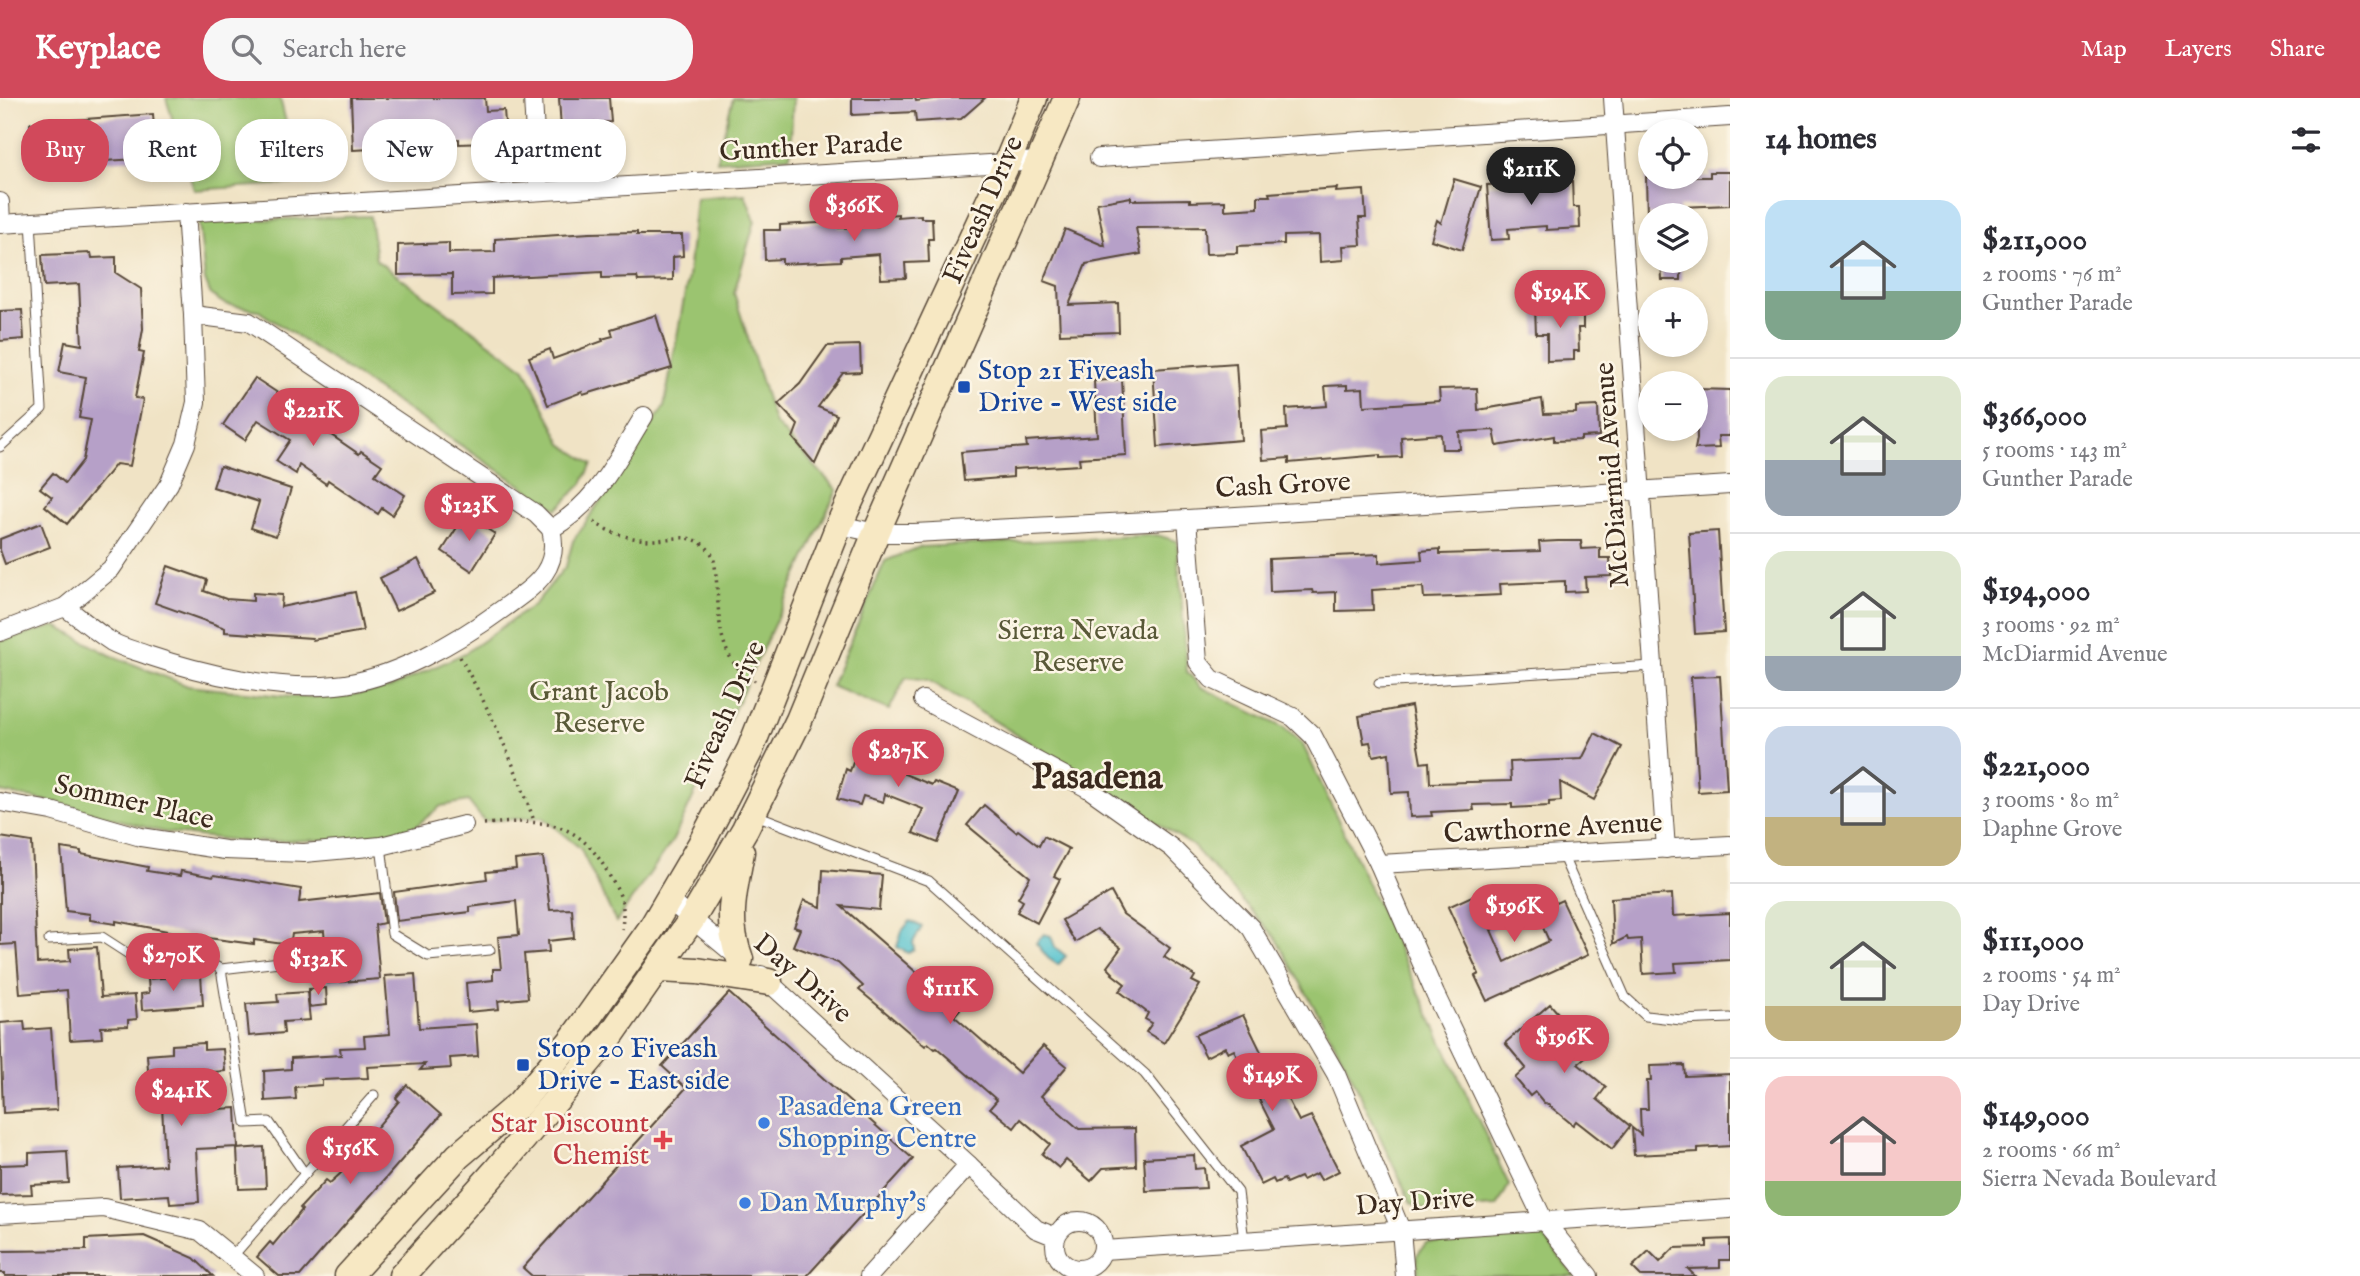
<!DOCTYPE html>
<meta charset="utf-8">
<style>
:root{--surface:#fff;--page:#f7f7f7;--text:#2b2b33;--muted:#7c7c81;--line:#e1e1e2;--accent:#d1495b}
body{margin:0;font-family:"IM FELL English",serif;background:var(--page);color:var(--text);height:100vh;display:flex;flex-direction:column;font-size:26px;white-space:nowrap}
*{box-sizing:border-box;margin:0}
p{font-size:23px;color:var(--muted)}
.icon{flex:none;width:38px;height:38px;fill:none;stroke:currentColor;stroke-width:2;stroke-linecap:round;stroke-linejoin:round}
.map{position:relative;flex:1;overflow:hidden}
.details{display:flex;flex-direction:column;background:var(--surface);width:630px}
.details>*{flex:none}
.guide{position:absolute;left:21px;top:21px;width:665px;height:63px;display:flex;gap:14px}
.fabs{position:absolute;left:1638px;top:21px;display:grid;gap:14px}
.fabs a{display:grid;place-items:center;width:70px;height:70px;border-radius:50%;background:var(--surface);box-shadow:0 4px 10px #0003;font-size:35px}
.price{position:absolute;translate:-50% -60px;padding:0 16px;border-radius:24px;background:var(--accent);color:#fff;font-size:23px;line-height:46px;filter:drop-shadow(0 2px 4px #0008)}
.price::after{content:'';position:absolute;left:50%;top:42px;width:21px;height:16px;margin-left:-10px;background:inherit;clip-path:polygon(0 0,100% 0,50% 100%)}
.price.current{background:#222;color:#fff}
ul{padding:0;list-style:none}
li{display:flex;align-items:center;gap:21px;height:175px;padding:0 35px}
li+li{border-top:2px solid var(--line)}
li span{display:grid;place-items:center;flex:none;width:196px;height:140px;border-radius:21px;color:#555}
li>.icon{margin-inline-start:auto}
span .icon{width:84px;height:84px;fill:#fffc;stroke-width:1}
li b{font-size:30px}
h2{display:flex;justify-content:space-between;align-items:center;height:84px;padding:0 35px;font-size:30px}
.chip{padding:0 24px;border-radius:28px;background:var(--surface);box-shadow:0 4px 10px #0003;font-size:24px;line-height:63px}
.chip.current{background:var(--accent);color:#fff}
header{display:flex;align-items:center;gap:42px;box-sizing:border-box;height:98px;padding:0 35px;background:var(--accent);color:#fff}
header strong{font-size:33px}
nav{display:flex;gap:38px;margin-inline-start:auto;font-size:24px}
.search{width:490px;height:63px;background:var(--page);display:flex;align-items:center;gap:18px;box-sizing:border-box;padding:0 24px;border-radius:28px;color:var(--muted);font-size:26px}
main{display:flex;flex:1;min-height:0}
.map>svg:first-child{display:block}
</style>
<header>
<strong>Keyplace</strong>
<div class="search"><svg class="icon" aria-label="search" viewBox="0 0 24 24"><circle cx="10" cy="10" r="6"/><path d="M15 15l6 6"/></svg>Search here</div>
<nav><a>Map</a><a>Layers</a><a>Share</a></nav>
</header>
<main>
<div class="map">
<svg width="1730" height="1178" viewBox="0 0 1730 1178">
<rect width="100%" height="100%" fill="#fcf5e5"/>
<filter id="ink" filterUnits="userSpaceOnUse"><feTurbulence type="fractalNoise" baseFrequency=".0143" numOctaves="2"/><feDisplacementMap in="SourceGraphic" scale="14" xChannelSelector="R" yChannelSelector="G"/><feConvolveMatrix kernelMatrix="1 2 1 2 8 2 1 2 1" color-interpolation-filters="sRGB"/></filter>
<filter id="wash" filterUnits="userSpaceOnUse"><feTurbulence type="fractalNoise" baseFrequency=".00686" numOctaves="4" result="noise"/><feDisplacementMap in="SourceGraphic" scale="28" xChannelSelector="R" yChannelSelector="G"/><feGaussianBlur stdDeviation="1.57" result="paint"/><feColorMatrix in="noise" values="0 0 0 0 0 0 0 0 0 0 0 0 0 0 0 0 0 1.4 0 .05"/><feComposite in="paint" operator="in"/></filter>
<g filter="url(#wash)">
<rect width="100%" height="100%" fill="#f0e3c5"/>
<g fill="#9bc470" stroke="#6b7747" stroke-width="2">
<path d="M166 0H280L301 85 194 92Z"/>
<path d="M733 0H793L790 58 717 63Z"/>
<path d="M745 96 755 123 734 195 774 324 837 392 673 742 616 824 580 750 542 719 484 723 468 703 441 708 412 731 353 741 250 744 163 734 58 705 0 694V543L56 528 110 557 188 588 291 599H340L390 590 465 555 535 506 566 468 573 443 664 309 688 179 696 100Z"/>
<path d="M370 118 376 162 525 271 562 346 592 366 582 386 557 411 257 212 225 206 211 197 205 182 199 124Z"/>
<path d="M1157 437 1177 443 1187 574 1201 589 1284 630 1303 647 1509 1087 1497 1109 1430 1113 1411 1105 1345 964 1275 839 1193 748 1082 677 928 582 906 579 889 612 831 588 885 463 920 449Z"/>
<path d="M1542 1137 1575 1178H1418L1417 1157 1426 1145Z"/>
</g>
<g fill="#56c3cf" stroke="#487676" stroke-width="2">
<path d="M910 823 922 829 913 844 914 852 908 855 897 849 902 833Z"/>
<path d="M1044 836 1051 838 1055 849 1066 858 1058 867 1048 860 1036 845Z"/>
</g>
<g id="blocks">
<g fill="#b6a0c8">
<path d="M351 0H485L486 13 504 12 506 38 486 39 487 45 459 46V41L406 44V38L371 40 372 51 353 52Z"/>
<path d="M559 0H609L611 24 590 25V29L561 31Z"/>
<path d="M852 0H915L916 3 944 0H985L961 21 916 24 915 14 852 17Z"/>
<path d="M153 16 156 60 104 63 103 59 32 63 30 25Z"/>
<path d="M1710 74H1730V107L1679 109V117H1647L1646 79H1710Z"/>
<path d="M1454 81 1481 89 1462 152 1431 142 1437 122 1441 125Z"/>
<path d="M1572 82 1573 109H1579L1580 130 1546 132V128L1508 131 1509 141 1491 142 1487 87Z"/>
<path d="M1337 90 1336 94 1364 92 1366 120H1359L1361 147 1343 148 1344 162 1320 164 1319 137 1284 138V146L1237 148V155L1206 156 1205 129 1136 130 1141 156 1086 166 1069 207 1118 205 1119 234 1060 236 1058 188 1044 183 1065 131 1105 148 1097 105 1131 99V102L1190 101V104L1225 103V112L1258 110V98H1270L1269 95Z"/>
<path d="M898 116V119L921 117V120H932L933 141H928L929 164 905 165 906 180 881 181 879 156 841 159V163L782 166V161L765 162 764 132H780V127L839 124V130L878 128 877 118Z"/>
<path d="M637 134V137H682L683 158 673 159V182L638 183 637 179 602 180V174L492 180V196L452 197V176L398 177V147L449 145V155L495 154V141L590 135Z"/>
<path d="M91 155 92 160 116 159V175L141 191 143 231 139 254 144 255 135 300 143 301 130 368 116 366 67 426 45 408 52 399 40 390 53 375 65 385 83 362 91 322 79 320 86 279 59 274 65 244 82 247 79 186 44 188 42 157Z"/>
<path d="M1661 163H1681V182H1662Z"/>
<path d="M1583 208V230H1578L1579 253H1574V262L1547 263V236H1536L1535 209Z"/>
<path d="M22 212 24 241 0 243V213Z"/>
<path d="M656 217 672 270 583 297 582 294 548 307 529 259 550 251 553 261 603 243 602 241 613 238 611 231Z"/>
<path d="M860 247 861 274 843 275 818 309 837 317 815 366 793 340 798 327 778 306 800 286 827 248Z"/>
<path d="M1236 265 1241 342 1158 349 1153 271Z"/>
<path d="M255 280 302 311 299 315 359 356 361 353 382 367 375 377 405 397 392 417 382 410 378 416 328 382 326 386 299 367 296 376 276 363 290 342 258 322 245 342 223 327Z"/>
<path d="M1122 281 1126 357 1079 360 1080 367 1013 371V379L964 383 961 354 1027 349 1026 343 1097 338 1094 283Z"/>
<path d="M1347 287V291L1363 290 1364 308 1440 303 1439 291 1477 290 1478 312 1542 301 1544 316 1576 315V309L1598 308 1599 338 1581 339V342L1554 343V338L1497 348 1494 332 1459 334 1460 351H1442L1441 336 1401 339 1402 359 1380 360V357L1289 365V360L1263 362 1261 333 1287 331 1286 311 1327 308 1325 288Z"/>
<path d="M1696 291 1730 292V338H1718L1719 350 1695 351 1697 341Z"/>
<path d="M220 368 291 391 276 438 251 430 259 404 213 389Z"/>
<path d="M465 417 495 436 472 473 442 453Z"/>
<path d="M41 425 50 449 5 466 0 452V441Z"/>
<path d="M1718 433 1724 534 1695 536 1689 435Z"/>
<path d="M1558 443H1581L1582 451 1600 450V460H1610L1611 478 1585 479 1586 493 1565 494V483L1500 486 1501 497 1457 499 1424 500 1423 489 1372 492 1373 512 1336 513V494L1313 495 1312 492 1270 494 1269 461 1379 456V465L1422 462 1421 453 1440 451V456L1540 453 1539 444Z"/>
<path d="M418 461 434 495 396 513 380 480Z"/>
<path d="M168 468 207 482 204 493 226 501 253 503V495L282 497 281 509 355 494 363 533 313 542 312 540 225 534V530L155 505Z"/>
<path d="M1720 578 1727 692 1698 694 1691 579Z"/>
<path d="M1411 608 1421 665 1429 664 1430 685 1511 683 1510 664 1582 661 1595 635 1622 649 1594 702 1560 684 1561 703 1549 704V708L1512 710V706L1473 707 1474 712 1431 714 1432 718 1410 719 1409 694 1391 695 1389 655 1373 658 1370 644 1364 645 1359 618Z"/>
<path d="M866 644 905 656 899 674 932 687 934 684 959 694 938 745 913 735 923 711 885 696 883 704 863 698 860 707 837 701 846 671 850 673 857 653 863 655Z"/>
<path d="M984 707 1016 734 1018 732 1039 748 1044 738 1069 751 1054 778 1060 781 1037 825 1017 814 1023 803 1018 800 1030 779 967 727Z"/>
<path d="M0 739 32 744 37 865 70 863 69 851 97 849 101 899 135 897 137 921 128 922V928L101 929 102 940 70 942 67 892 20 896 16 846 0 847Z"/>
<path d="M61 750 81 753V756L148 769 147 773 180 778 181 773 213 779 214 777 301 791 299 804 380 795 384 825 375 827 380 881 328 885 324 833 292 836 290 847 254 842V846L193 838 116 823V826L90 822V816L66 813Z"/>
<path d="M543 759 550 812 572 811 574 840 548 843 549 854 524 856 528 900 498 903 499 911 468 914 466 885 493 882V871H501L498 839 519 837 516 803 470 809V814L397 823 394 794 487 781 486 774 516 771 515 762Z"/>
<path d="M823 772 882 777 879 812 841 808 925 882 934 872 947 883 942 889 957 902 954 905 961 910 954 918 1019 975 1043 948 1067 968 1041 998 1079 1031 1135 1030 1136 1068 1103 1070 1091 1083 1066 1062 1059 1070 1042 1056 1050 1046 1021 1021 1014 1030 990 1010 997 1002 937 950 935 951 928 945 925 948 876 906 859 892 863 888 838 865 793 848 800 831 794 829 804 802 821 809Z"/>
<path d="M1111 794 1123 816 1170 850 1164 859 1195 878 1192 883 1200 887 1164 945 1146 934 1152 925 1145 921 1148 915 1119 893 1125 886 1112 876 1113 875 1107 869 1121 850 1097 831 1075 844 1062 822Z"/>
<path d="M1672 796 1673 818 1730 815V862L1675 865 1676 874 1643 876 1641 841 1628 842 1627 839 1613 846 1611 800Z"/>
<path d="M1474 797 1478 807 1493 800 1510 802 1518 820 1491 832 1505 864 1549 843 1536 814 1562 802 1588 857 1487 903 1475 878 1479 876 1448 809Z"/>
<path d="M415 876 419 930 476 926 478 958 450 960 451 970 420 972 425 966 367 969 368 980 322 982V987L295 989 296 1001 265 1003 264 973 291 971V960L341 957 340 950 365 949 364 938 390 936 385 878Z"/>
<path d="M201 877 203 907 142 912 141 896 149 895 148 881Z"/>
<path d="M326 890 327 907 309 909V891Z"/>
<path d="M307 894 310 922 283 924 284 935 249 938 246 906 278 904 277 896Z"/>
<path d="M729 895 913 1061 807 1178H532L523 1170 686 990 662 968Z"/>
<path d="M1550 906 1572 931 1575 929 1595 952 1578 966 1606 989 1597 1001 1630 1028 1612 1051 1576 1023 1573 1027 1546 1005 1545 1006 1535 994 1530 998 1515 980 1526 970 1505 945Z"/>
<path d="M1243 917 1264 960 1266 959 1299 1023 1311 1018 1339 1073 1321 1082 1317 1075 1302 1082 1300 1079 1286 1085 1284 1081 1275 1085 1273 1081 1261 1087 1241 1048 1274 1031 1234 952 1228 955 1225 949 1206 959 1195 937Z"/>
<path d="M24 923 25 932 51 930 57 1012 3 1015 0 925Z"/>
<path d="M204 945V952L223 951 225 973 178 977 180 1013 236 1010 238 1049 196 1051 199 1104 170 1106 169 1097 120 1100 118 1070 165 1067 161 987 149 988 147 957 172 955V947Z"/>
<path d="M1684 967 1685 978 1730 976V1048L1698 1050V1054L1634 1057 1632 1030 1641 1037 1640 1011H1648L1647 983H1651L1650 968Z"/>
<path d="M407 987 441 1017 300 1178H279L257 1159 270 1144 273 1147 302 1112 300 1110 326 1082 330 1085 340 1076 364 1048 359 1045 370 1032 373 1034 399 1003 396 1000Z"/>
<path d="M264 1049 266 1090 239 1091 237 1051Z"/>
<path d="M67 1053 69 1085 31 1087 32 1096 0 1097V1067L29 1066V1055Z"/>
<path d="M1194 1057 1195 1071 1204 1070 1206 1090 1146 1093 1144 1060Z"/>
<path d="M144 1138 194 1160 213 1178H5V1175H0V1153L86 1152V1141Z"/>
<path d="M1730 1141V1162H1720V1170L1688 1171 1695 1178H1641L1632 1169 1649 1153 1660 1164 1674 1150 1707 1149V1142Z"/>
</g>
</g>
</g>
<g filter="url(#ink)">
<use href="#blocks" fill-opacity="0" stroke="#564637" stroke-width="2"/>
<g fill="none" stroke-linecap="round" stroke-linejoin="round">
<g stroke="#564637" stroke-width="11">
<g id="lane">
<path d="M0 349 42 311 31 123"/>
<path d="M1379 585 1653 568"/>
<path d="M756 717 929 783 1145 976 1238 1094 1244 1143"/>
<path d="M381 748 392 836 428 858 490 852"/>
<path d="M1562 756 1625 899 1646 918 1681 922 1730 920"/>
<path d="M49 842 102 839 133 859 190 856 221 871 313 860"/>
<path d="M221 871 246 1025 269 1024 305 1076"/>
<path d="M232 1159 374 997"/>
</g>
</g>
<g stroke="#564637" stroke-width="20">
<g id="street">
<path d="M533 0 538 92"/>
<path d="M1613 0 1666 751"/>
<path d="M1099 60 1730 19"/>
<path d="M0 104 1 125"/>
<path d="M0 126 1039 63"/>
<path d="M193 217 249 224 536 416 551 431"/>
<path d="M1187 421 1198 564 1212 581 1293 619 1313 638 1379 766 1435 896 1544 1123 1589 1178"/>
<path d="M839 427 876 435H914L1187 421 1730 387"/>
<path d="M65 509C81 521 96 534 112 544 123 550 136 553 147 557 203 576 277 593 336 587 392 582 459 543 504 510 534 488 561 472 551 431 597 405 617 361 644 318"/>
<path d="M0 534 65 509 111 471 169 386 186 346 196 304 193 217 186 114"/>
<path d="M923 602 1089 691 1172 750 1251 830 1336 976 1401 1132 1405 1178"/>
<path d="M0 704 51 713 141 739 225 752 304 755 381 748 464 727"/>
<path d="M1379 766 1730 747"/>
<path d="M669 802 739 860"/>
<path d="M761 877 969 1067 1036 1131 1056 1139"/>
<path d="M0 1116 104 1110 200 1133 255 1178"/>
<circle cx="1079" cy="1147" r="24"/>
<path d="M1103 1152 1730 1111"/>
<path d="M869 1178 969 1067"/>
</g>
</g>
<g stroke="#564637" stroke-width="29">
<g id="secondary">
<path d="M740 861C725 822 734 793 741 754"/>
<path d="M659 871 697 873 769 884"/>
<path d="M348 1178 458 1058 519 1006 572 942 651 831 701 746 750 652 839 427 1007 65 1034 0"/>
<path d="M402 1178 495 1074 611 937 692 821 745 731 799 622 876 435 1067 0"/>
</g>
</g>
<g stroke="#564637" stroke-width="3.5" stroke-dasharray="2 5" stroke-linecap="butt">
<path d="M594 424C609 435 630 441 649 442 669 443 689 433 706 449 715 457 715 467 716 478 720 518 715 561 755 583"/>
<path d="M460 559C489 611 515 666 534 723"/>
<path d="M484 726C541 722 577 719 608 775 622 801 625 801 622 831"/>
</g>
<use href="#lane" stroke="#fff" stroke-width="9"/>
<use href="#street" stroke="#fff" stroke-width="18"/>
<use href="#secondary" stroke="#f7e8c3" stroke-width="26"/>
</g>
</g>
<g fill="#1a4fb4" stroke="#fcf5e5" stroke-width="2.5">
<rect x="957" y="282" width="14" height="14" rx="3.5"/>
<rect x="516" y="960" width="14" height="14" rx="3.5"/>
</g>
<g fill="#3f7fe0" stroke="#fcf5e5" stroke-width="2.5">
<circle cx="764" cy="1025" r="7"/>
<circle cx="745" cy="1105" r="7"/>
</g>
<path fill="#e0444e" stroke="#fcf5e5" stroke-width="2.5" d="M659.5 1031.5h7v7h7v7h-7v7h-7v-7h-7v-7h7z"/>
<g text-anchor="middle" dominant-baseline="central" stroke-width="5" stroke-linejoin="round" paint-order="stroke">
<g font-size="28" fill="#3b2a1e" stroke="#fcf5e5">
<text transform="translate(811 50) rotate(-3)">Gunther Parade</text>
<text transform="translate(984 112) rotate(-66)">Fiveash Drive</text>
<text transform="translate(1613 377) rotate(-94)">McDiarmid Avenue</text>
<text transform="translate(1283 388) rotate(-3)">Cash Grove</text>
<text transform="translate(726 617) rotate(-66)">Fiveash Drive</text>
<text transform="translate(134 705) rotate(13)">Sommer Place</text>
<text transform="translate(1553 731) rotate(-3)">Cawthorne Avenue</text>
<text transform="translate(802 881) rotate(41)">Day Drive</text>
<text transform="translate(1415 1105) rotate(-4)">Day Drive</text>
</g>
<g font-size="28" fill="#164399" stroke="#fcf5e5" text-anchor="start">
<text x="978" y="273">Stop 21 Fiveash<tspan x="978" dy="32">Drive - West side</tspan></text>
<text x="537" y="951">Stop 20 Fiveash<tspan x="537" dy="32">Drive - East side</tspan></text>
</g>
<g font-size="28" fill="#585837" stroke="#fcf5e5">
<text x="1078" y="533">Sierra Nevada<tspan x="1078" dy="32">Reserve</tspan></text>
<text x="599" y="594">Grant Jacob<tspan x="599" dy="32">Reserve</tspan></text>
</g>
<g font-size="28" fill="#366cbe" stroke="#fcf5e5" text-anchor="start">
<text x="778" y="1009">Pasadena Green<tspan x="778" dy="32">Shopping Centre</tspan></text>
<text x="759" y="1105">Dan Murphy's</text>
</g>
<g font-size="28" fill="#be3a42" stroke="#fcf5e5" text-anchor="end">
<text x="649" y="1026">Star Discount<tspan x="649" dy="32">Chemist</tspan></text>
</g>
<g font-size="35" font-weight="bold" fill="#3b2a1e" stroke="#fcf5e5">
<text x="1097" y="680">Pasadena</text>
</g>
</g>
</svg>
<div class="fabs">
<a><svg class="icon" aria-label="locate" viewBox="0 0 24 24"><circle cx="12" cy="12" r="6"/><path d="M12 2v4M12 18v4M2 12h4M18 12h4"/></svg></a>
<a><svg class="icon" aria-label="layers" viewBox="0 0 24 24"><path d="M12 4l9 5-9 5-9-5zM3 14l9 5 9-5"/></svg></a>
<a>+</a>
<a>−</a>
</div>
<b class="price current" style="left:1531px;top:109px">$211K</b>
<b class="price" style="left:854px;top:145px">$366K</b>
<b class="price" style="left:1560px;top:232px">$194K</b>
<b class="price" style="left:313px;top:350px">$221K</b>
<b class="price" style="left:469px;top:445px">$123K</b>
<b class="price" style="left:898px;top:691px">$287K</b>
<b class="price" style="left:1514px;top:846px">$196K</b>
<b class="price" style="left:173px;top:895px">$270K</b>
<b class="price" style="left:318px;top:899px">$132K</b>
<b class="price" style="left:950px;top:928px">$111K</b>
<b class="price" style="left:1564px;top:977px">$196K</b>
<b class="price" style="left:1272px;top:1015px">$149K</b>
<b class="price" style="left:181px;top:1030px">$241K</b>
<b class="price" style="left:350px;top:1088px">$156K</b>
<div class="guide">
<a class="chip current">Buy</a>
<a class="chip">Rent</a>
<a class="chip">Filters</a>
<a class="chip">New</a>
<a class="chip">Apartment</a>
</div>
</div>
<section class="details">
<h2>14 homes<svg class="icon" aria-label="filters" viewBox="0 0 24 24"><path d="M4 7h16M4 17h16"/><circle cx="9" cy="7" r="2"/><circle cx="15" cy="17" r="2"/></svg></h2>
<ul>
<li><span style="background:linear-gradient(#bfe0f5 65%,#7fa58c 0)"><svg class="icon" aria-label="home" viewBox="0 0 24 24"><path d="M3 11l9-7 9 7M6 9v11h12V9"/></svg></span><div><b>$211,000</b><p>2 rooms · 76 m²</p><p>Gunther Parade</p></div></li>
<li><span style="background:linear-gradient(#dfe7d0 60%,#9aa5b1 0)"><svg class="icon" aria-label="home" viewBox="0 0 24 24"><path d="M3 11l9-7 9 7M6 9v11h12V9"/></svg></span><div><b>$366,000</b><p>5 rooms · 143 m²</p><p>Gunther Parade</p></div></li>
<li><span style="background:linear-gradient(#dfe7d0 75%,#9aa5b1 0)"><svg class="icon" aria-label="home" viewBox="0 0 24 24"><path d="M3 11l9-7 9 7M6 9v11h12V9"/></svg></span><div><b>$194,000</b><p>3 rooms · 92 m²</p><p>McDiarmid Avenue</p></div></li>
<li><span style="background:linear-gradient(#c9d6e8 65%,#c2b280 0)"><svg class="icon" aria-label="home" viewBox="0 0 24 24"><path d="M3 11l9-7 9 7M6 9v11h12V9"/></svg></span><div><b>$221,000</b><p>3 rooms · 80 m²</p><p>Daphne Grove</p></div></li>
<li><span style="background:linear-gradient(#dfe7d0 75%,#c2b280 0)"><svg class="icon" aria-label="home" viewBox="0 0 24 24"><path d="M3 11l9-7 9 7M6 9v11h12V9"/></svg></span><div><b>$111,000</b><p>2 rooms · 54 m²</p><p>Day Drive</p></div></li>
<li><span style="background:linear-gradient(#f6c9c9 75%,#8fb573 0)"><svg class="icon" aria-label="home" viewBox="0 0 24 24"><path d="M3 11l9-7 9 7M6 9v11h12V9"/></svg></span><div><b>$149,000</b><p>2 rooms · 66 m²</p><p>Sierra Nevada Boulevard</p></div></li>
</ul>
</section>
</main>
